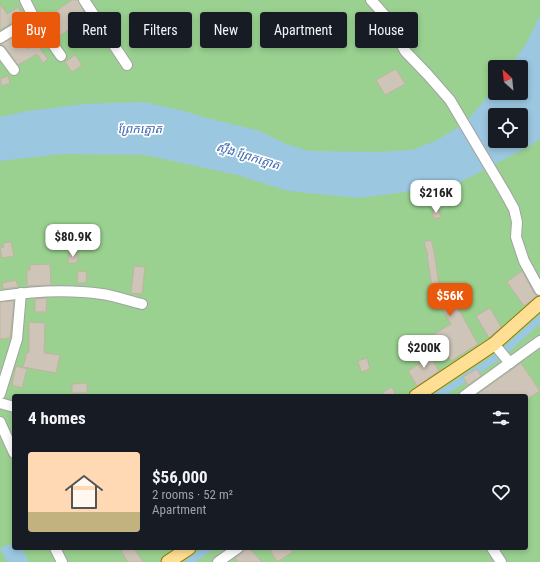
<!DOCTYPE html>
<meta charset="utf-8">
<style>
:root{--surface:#171b24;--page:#242831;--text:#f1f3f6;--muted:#9ea1a6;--line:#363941;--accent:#ea580c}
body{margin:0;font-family:"Roboto Condensed","Noto Sans Khmer",sans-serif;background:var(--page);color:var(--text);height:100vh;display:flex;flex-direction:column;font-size:15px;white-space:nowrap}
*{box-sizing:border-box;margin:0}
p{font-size:13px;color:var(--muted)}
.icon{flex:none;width:22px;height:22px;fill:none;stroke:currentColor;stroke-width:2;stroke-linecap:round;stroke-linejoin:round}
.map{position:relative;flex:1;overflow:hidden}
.panel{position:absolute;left:12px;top:394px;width:516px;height:156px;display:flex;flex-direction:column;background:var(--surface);border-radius:4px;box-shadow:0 2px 6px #0003}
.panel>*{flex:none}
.guide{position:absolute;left:12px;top:12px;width:516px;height:36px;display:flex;gap:8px}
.needle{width:26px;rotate:333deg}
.fabs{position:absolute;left:488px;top:60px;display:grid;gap:8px}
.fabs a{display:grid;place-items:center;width:40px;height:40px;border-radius:4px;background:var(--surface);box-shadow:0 2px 6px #0003;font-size:20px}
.price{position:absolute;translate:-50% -34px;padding:0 9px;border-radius:8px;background:#fff;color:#222;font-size:13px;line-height:26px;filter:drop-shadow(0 1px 2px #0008)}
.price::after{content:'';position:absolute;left:50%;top:24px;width:12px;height:9px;margin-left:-6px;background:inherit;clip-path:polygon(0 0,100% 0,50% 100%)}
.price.on{background:var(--accent);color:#fff}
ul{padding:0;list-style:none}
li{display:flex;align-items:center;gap:12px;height:100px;padding:0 16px}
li+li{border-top:1px solid var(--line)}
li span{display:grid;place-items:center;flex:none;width:112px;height:80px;border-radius:4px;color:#555}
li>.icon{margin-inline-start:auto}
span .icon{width:48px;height:48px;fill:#fffc;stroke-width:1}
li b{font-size:17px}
h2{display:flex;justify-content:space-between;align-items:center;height:48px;padding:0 16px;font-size:17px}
.pill{padding:0 14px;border-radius:4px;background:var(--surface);box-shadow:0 2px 6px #0003;font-size:14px;line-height:36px}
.pill.on{background:var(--accent);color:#fff}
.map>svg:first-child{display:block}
</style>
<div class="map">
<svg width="540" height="562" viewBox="0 0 540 562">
<rect width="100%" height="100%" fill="#eeebdf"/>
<path fill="#9ad190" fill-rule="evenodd" d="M0 0H540V562H0ZM495 67H521V93H495ZM495 115H521V141H495ZM14 396H526V548H14Z"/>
<g fill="#9bc7e0" fill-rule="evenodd">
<path d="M540 15V139L528 147 453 186 358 198 288 191 237 175 145 155 62 154 0 161V117L27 111 84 104 144 102 188 112 203 117 260 131 286 144 309 151 377 152 412 150 435 141 464 124 495 88V93H521V67H510L527 42ZM495 115H521V141H495Z"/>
<path d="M14 543V548H22L29 562H7L0 548Z"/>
</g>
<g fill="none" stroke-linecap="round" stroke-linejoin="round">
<g stroke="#9bc7e0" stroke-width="7">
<path d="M438 396 500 355 540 319"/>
<path d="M189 562 209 548"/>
</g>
</g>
<g fill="#cec5b8" stroke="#c1b3a1">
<path d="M72 0H78L86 15 84 17 89 23 83 29 78 23 69 31 68 30 57 38 45 22 58 14 56 11Z"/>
<path d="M0 4 7 14 18 7 24 16 0 30Z"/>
<path d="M33 27 46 45 40 49 48 59 43 63 37 54 18 65 5 47 1 44 17 35 27 49 37 42 29 30Z"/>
<path d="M75 55 82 65 72 72 65 62Z"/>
<path d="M396 69 405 84 385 95 376 80Z"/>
<path d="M8 76 10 83 2 86 0 79Z"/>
<path d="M438 209 441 217 434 219 432 211Z"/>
<path d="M431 240 434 251 442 305 453 299 478 344 451 361 434 334 451 324 436 299H434L427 256H428L424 242Z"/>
<path d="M11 242 14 256 2 258 0 248 4 247 3 243Z"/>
<path d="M69 253 78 254 77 263H68Z"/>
<path d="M50 264 51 285 27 286V270H30V265Z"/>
<path d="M134 266 145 267 142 294 131 293Z"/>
<path d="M78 271 87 272 86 283H77Z"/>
<path d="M522 271 534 293 537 296 524 306 507 282Z"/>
<path d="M16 280 18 287 3 289 2 283Z"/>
<path d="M47 298 46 312H35V299Z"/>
<path d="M14 301 10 338 0 339V302Z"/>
<path d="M490 308 501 327 489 338 476 316Z"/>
<path d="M29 322 45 323 44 353 60 355 56 373 23 367 27 352 29 353Z"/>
<path d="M427 351 439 371 417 386 408 371 421 363 418 357Z"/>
<path d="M367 358 370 369 361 372 358 361Z"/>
<path d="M521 363 540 391 526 400V396H481L479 393Z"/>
<path d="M16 366 27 369 22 388 12 385Z"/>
<path d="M477 369 481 376 468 385 463 377Z"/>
<path d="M87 383V393H72V384Z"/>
<path d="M392 387 396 396H385L383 392Z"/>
<path d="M127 548H134L143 562H128L121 551Z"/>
<path d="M246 548H249L262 562H238L235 558 242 553Z"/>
<path d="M269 548H290L293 552 277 562Z"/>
</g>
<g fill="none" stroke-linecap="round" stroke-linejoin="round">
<g stroke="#a2a2a2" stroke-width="12">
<g id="minor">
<path d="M84 0 127 65"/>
<path d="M371 0 389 20 405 51 428 75 450 100 504 191 514 209 517 222 516 237 524 261 540 290"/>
<path d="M33 16 61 56"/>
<path d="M0 38 31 19 33 16 25 0"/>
<path d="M0 51 14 70"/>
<path d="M0 296C34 291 68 289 102 294 116 296 129 301 142 304"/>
<path d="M494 344 510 363"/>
<path d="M0 394 17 339 21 293"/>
<path d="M464 396 540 341"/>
<path d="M0 403 14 407"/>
<path d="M0 422 14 453"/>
<path d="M55 548 62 562"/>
<path d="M492 548 501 562"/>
<path d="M218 562 238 548"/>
</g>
</g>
<g stroke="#927600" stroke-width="15">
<g id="major">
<path d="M416 396 494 344 540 303"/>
<path d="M168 562 189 548"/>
</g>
</g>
<use href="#minor" stroke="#fff" stroke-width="10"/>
<use href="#major" stroke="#ffdf93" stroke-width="13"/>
</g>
<g text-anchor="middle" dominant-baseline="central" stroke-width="3.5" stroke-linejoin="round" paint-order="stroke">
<g font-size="12" font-style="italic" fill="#406ab2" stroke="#fff">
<text x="140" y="129">ព្រែកត្នោត</text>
<text transform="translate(248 156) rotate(17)">ស្ទឹង ព្រែកត្នោត</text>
</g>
</g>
</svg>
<div class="fabs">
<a><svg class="needle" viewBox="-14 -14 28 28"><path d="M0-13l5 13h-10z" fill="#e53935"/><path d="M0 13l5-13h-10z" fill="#9ea1a6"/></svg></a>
<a><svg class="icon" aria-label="locate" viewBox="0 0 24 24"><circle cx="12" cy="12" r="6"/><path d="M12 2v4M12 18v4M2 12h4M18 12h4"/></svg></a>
</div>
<b class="price" style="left:436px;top:214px">$216K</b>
<b class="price" style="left:73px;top:258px">$80.9K</b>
<b class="price on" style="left:450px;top:317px">$56K</b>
<b class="price" style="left:424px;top:369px">$200K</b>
<div class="guide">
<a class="pill on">Buy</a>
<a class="pill">Rent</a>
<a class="pill">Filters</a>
<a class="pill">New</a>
<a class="pill">Apartment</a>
<a class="pill">House</a>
</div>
<section class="panel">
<h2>4 homes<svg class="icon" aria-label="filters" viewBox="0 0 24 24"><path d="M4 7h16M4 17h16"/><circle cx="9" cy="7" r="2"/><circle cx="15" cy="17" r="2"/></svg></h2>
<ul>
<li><span style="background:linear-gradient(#ffd9b3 75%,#c2b280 0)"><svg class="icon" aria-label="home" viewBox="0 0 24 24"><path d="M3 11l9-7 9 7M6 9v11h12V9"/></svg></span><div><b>$56,000</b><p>2 rooms · 52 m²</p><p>Apartment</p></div><svg class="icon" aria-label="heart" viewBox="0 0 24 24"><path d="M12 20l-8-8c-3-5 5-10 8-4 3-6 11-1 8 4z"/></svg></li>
</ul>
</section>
</div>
